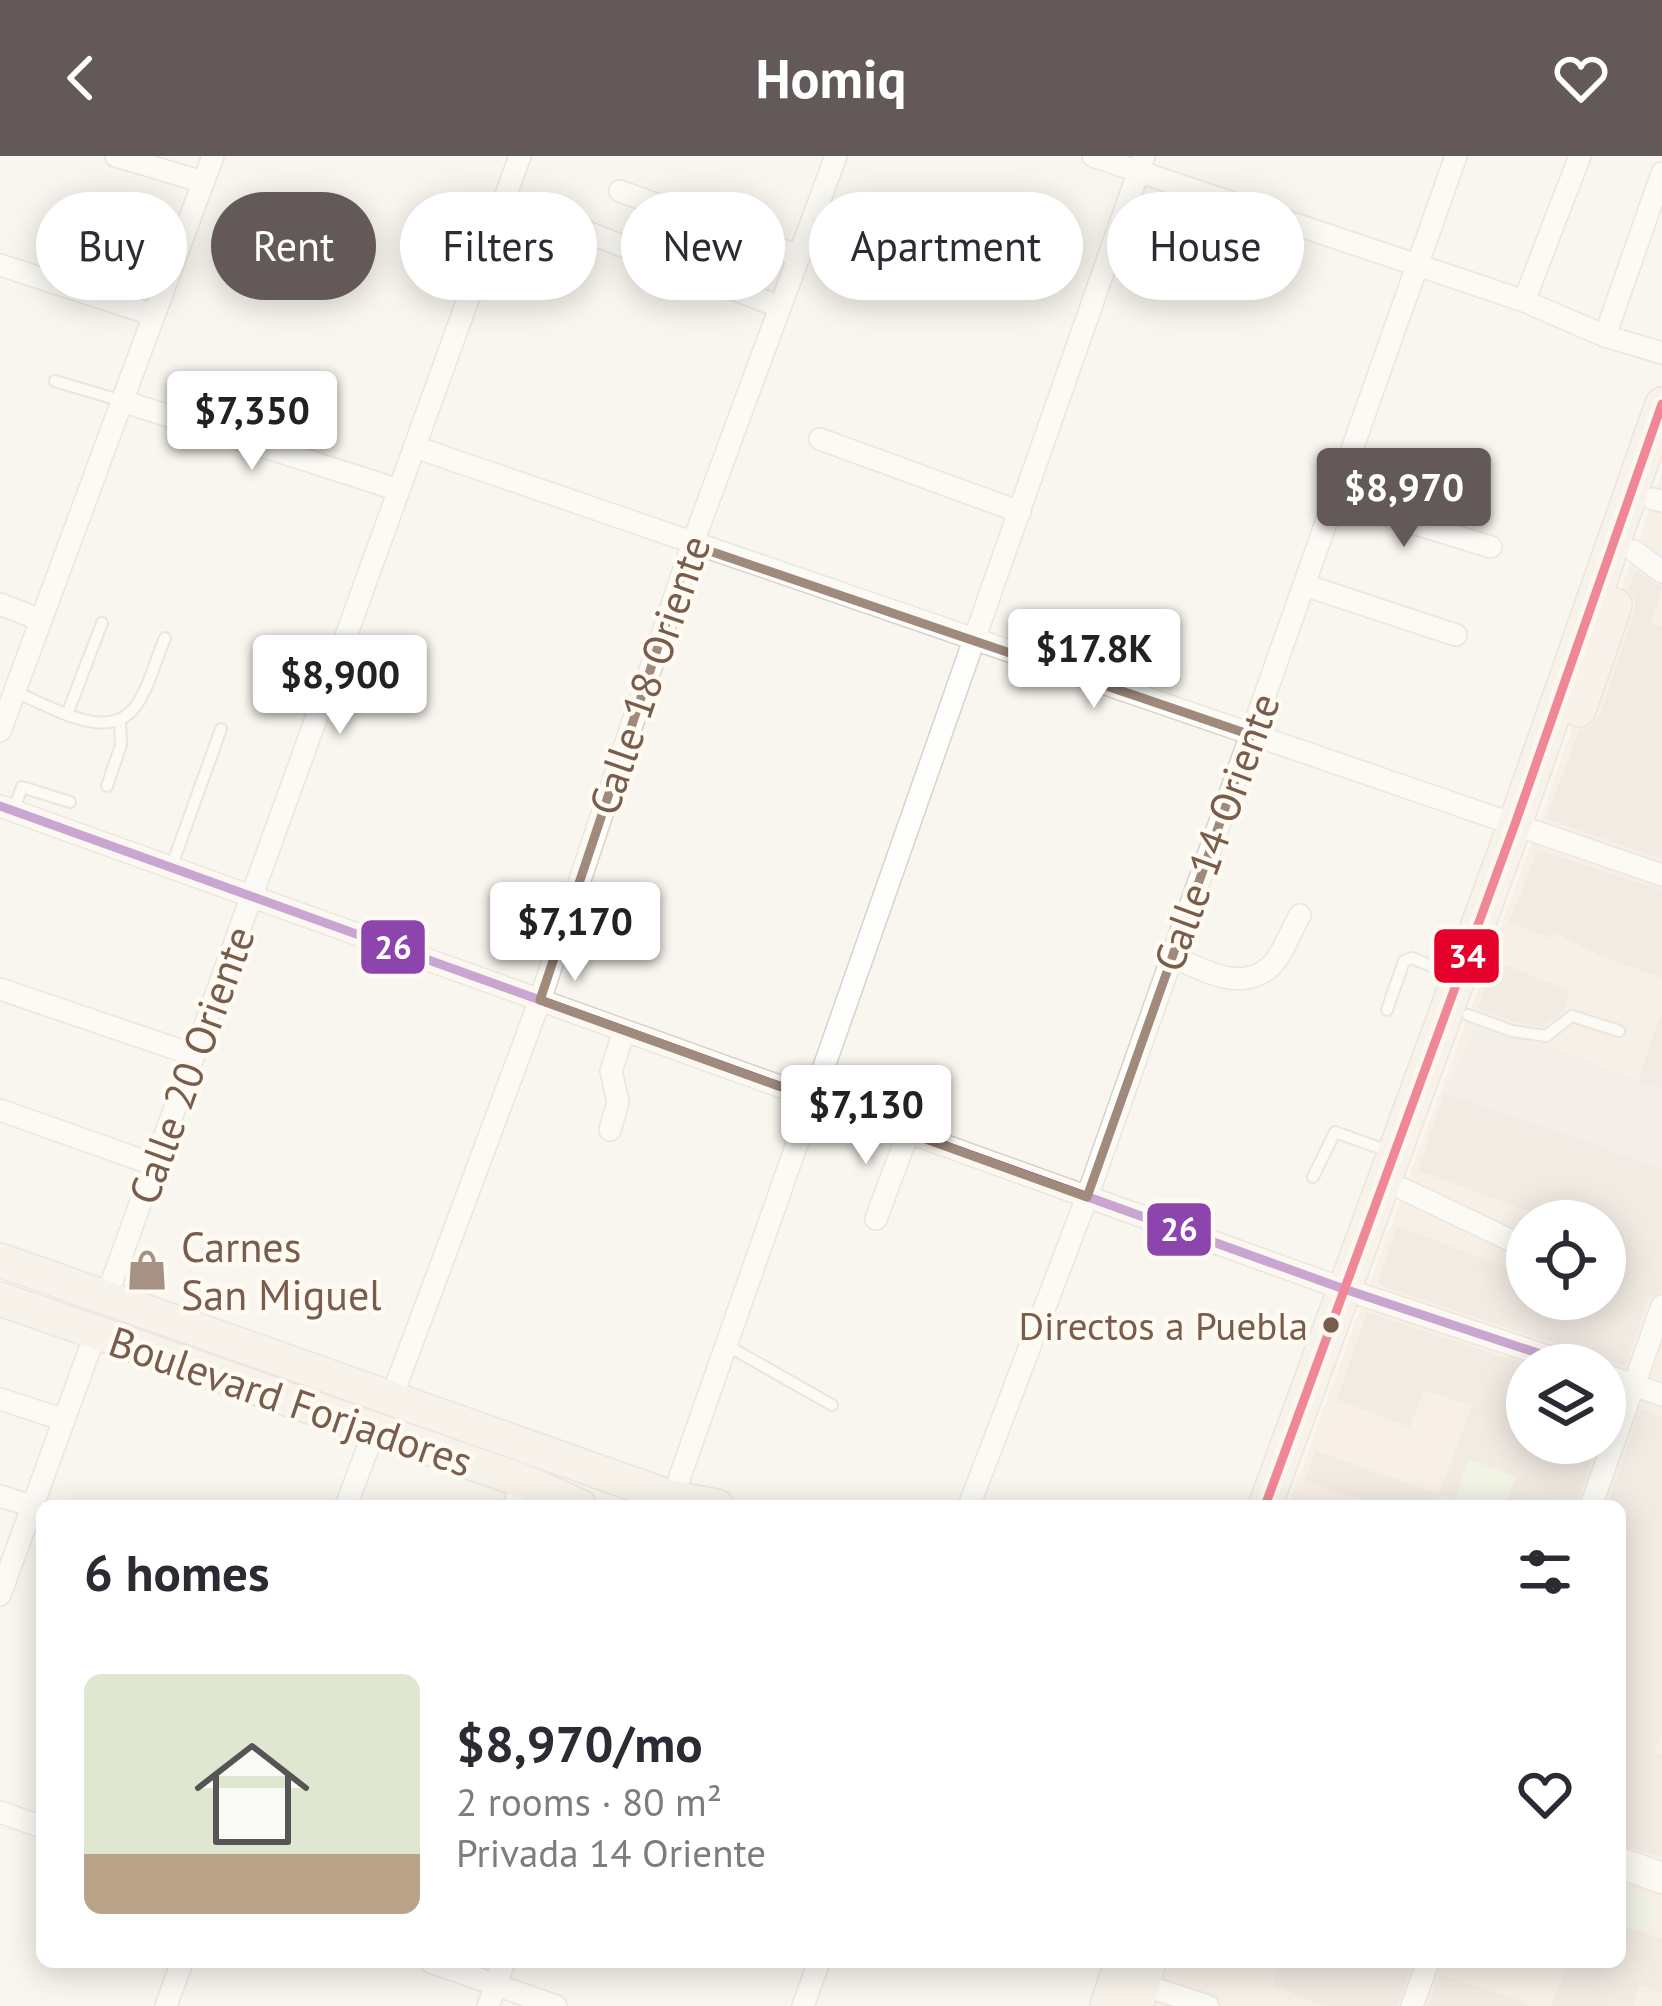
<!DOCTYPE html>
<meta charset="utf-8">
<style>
:root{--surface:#fff;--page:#f2f2f3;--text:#2b2b33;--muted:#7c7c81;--line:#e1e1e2;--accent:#625958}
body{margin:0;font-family:"PT Sans",sans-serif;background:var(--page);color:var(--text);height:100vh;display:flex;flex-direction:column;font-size:45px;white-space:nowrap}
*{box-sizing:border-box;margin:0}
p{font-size:39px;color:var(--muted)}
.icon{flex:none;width:66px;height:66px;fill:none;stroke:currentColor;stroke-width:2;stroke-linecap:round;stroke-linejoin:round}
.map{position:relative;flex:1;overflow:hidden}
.side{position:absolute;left:36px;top:1344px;width:1590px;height:468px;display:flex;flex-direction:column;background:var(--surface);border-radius:18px;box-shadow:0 6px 30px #0003}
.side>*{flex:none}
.top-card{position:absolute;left:36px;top:36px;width:1590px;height:108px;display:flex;gap:24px}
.controls{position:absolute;left:1506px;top:1044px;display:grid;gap:24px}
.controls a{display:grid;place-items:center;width:120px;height:120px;border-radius:50%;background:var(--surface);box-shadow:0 6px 30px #0003;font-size:60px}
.price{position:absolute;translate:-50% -102px;padding:0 27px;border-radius:12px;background:#fff;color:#222;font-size:39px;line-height:78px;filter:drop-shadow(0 3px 6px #0008)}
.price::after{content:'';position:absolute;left:50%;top:72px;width:36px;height:27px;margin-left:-18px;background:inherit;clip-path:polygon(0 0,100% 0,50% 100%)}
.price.current{background:var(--accent);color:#fff}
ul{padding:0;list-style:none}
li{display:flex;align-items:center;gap:36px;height:300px;padding:0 48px}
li+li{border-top:3px solid var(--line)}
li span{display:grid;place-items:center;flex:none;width:336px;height:240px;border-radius:18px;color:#555}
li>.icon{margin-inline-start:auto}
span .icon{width:144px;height:144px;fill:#fffc;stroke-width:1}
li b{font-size:51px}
h2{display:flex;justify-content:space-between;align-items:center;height:144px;padding:0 48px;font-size:51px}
.pill{padding:0 42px;border-radius:54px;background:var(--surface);box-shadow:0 6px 30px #0003;font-size:42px;line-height:108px}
.pill.current{background:var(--accent);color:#fff}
header{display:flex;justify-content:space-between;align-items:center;height:156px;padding:0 48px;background:var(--accent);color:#fff;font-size:54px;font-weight:600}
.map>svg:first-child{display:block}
</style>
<header><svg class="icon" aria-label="back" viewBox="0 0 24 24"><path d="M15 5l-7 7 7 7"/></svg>Homiq<svg class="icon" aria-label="heart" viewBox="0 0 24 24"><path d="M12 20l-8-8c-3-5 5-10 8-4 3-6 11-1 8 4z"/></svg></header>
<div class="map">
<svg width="1662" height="1850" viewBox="0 0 1662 1850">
<rect width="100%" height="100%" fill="#f9f5ef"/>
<path fill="#f2e8dd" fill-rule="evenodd" d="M1662 317V1850H1131L1144 1806H1620V1350H1288L1536 676ZM1527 1065H1605V1143H1527ZM1527 1209H1605V1287H1527Z"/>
<g fill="#f6e8e0">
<path d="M1424 1233 1472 1250 1439 1338 1316 1295 1337 1244 1409 1271Z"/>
<path d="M1305 1324 1378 1350H1296Z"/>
</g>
<path fill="#ede5df" d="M1479 864 1662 933V1012L1444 936Z"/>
<g fill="#e6f0da">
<path d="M1485 1259 1516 1321 1504 1350H1470L1454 1344Z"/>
<path d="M1620 1736 1657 1749 1647 1778 1620 1767Z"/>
</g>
<g fill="#e6ded6">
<path d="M1636 415 1662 431 1651 467 1662 471V703L1546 663 1579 574 1592 570 1599 561 1635 456V444L1629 434Z"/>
<path d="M1538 694 1662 734V822L1599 799 1555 777 1553 783 1509 766Z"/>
<path d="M1495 805 1570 835 1564 854 1543 870 1514 866 1478 852Z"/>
<path d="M1659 862H1662V933L1638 926Z"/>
<path d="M1444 936 1662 1012V1135L1648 1145 1625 1210 1609 1205 1589 1206 1579 1195 1377 1128 1397 1070 1527 1119V1143H1605V1065H1555L1418 1014Z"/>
<path d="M1367 1156 1527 1209V1287H1597L1576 1350H1504L1516 1321 1469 1303 1454 1344 1439 1338 1472 1250 1424 1234 1410 1271 1337 1244Z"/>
<path d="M1641 1253 1662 1261V1577L1654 1597 1662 1599V1701L1620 1688V1350H1607Z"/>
<path d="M1316 1295 1439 1338 1437 1350H1378L1305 1324Z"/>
<path d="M1620 1768 1662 1783V1837L1640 1829 1632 1850H1551L1569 1806H1620Z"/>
<path d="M1280 1806H1406L1411 1808 1397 1850H1323L1273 1829Z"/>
<path d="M1440 1818 1527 1847V1850H1428Z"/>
</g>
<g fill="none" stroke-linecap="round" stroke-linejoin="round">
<g stroke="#d8d2cd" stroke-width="14">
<g id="lane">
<path d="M55 225 122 245"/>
<path d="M15 536C49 549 107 588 135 551 149 532 156 503 165 482"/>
<path d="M68 556 102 467"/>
<path d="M107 630 121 589 120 565"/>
<path d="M13 655 22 631 70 646"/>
<path d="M171 712 221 573"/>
<path d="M1387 854 1404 805 1412 802 1456 820"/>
<path d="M1468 859 1512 875 1546 880 1572 860 1619 875"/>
<path d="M1313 1021 1335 976 1391 996"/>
<path d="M726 1189 832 1249"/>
</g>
</g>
<g stroke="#d8d2cd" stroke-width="24">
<g id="street">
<path d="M116 0 203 26"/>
<path d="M1093 0 1524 145 1605 180 1662 197"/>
<path d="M620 35 799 100"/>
<path d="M561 66 780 151"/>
<path d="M0 109 154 159"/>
<path d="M1524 145 1580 0"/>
<path d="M1605 180 1662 17"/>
<path d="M122 245 399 334"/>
<path d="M820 283 1020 356"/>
<path d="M415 291 1662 719"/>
<path d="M1334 343 1491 391"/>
<path d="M1653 343 1662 345"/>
<path d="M1634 395 1662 416"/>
<path d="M1304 429 1456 479"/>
<path d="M0 448 41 464"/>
<path d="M0 575 213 0"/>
<path d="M0 650 1344 1133 1574 1209"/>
<path d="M1172 800C1202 813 1241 838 1271 810 1283 798 1291 774 1300 759"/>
<path d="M0 833 194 899"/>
<path d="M0 954 155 1009"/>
<path d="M610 974 618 946 611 915 624 875"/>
<path d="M1403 1033 1527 1092"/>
<path d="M876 1063 908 977"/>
<path d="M106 1142 520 0"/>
<path d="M1605 1219 1662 1239"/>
<path d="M0 1243 64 1264"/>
<path d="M391 1243 540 844 692 389 836 0"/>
<path d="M0 1340 32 1350"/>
<path d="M670 1349 1144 0"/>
<path d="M346 1350 375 1273"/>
<path d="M514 1350 523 1325"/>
<path d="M969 1350 1087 1041 1456 0"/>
<path d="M1591 1350 1662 1150"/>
<path d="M0 1439 95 1179"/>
<path d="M0 1656 42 1671"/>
<path d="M431 1806 556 1850"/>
<path d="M1143 1829 1208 1850"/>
<path d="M166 1850 182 1806"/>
<path d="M488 1850 504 1806"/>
<path d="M803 1850 819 1806"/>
<path d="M1412 1850 1428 1806"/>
</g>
</g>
<g stroke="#d9d2cb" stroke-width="33">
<path id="secondary" d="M1620 1707 1662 1722"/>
</g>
<g stroke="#dad1cb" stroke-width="36">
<g id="primary">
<path d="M1579 554 1615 449"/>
<path d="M0 1104 673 1342 717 1350"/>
<path d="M0 1143 523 1325 580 1350"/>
<path d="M1265 1350 1515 668 1662 248"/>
<path d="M1107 1850 1121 1806"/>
<path d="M1136 1850 1149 1806"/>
</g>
</g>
<use href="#lane" stroke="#fefefd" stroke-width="10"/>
<use href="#street" stroke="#fefefd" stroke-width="21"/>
<use href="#secondary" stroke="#fefefd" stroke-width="30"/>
<use href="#primary" stroke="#f3efe7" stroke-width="33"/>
<g stroke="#fffaf2" stroke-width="18">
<path id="bus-1" d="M0 650 1344 1133 1574 1209"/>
</g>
<g stroke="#fffaf2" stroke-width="18">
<path id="bus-2" d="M1265 1350 1515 668 1662 248"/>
</g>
<use href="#bus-1" stroke="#8e44ad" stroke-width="9"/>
<use href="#bus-2" stroke="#e4002b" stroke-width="9"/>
</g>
<path d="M0 0H1662V1850H0ZM692 389 1251 579 1087 1041 540 844Z" fill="#f9f5ef" fill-opacity=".55" fill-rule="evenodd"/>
<path fill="none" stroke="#9f8a7c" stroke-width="9" stroke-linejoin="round" d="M692 389 1251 579 1087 1041 540 844Z"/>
<defs>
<g id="shop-bare" transform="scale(3.24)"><path d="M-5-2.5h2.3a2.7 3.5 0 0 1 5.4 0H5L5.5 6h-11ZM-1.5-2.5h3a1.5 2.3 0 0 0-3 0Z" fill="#a69285" stroke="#fffaf2" stroke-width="2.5" paint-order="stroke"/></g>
</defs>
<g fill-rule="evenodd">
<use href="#shop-bare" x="147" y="1114"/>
</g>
<circle fill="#795d4c" stroke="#fffaf2" stroke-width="4.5" cx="1331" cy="1169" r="10"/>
<g text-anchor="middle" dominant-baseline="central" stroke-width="9" stroke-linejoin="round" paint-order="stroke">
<g font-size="39" fill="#795d4c" stroke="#fffaf2" text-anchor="end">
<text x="1308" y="1169">Directos a Puebla</text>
</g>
<g font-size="42" fill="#795d4c" stroke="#fffaf2">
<text transform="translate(649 519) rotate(-71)">Calle 18 Oriente</text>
<text transform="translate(1216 676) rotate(-70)">Calle 14 Oriente</text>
<text transform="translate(191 909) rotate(-70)">Calle 20 Oriente</text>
<text transform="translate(291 1245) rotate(19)">Boulevard Forjadores</text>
</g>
<g font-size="42" fill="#795d4c" stroke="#fffaf2" text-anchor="start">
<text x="181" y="1090">Carnes<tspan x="181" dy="48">San Miguel</tspan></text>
</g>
</g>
<g stroke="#fffaf2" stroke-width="4.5">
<rect x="359" y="762" width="68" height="58" rx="12" fill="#8e44ad"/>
<rect x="1432" y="771" width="69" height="58" rx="12" fill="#e4002b"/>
<rect x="1145" y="1045" width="68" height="57" rx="12" fill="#8e44ad"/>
</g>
<g font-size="33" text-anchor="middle" font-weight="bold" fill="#fff">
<text x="393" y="803">26</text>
<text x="1467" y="812">34</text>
<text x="1179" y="1085">26</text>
</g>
</svg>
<div class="controls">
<a><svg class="icon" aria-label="locate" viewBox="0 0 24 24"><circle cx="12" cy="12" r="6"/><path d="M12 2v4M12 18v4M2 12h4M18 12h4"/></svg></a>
<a><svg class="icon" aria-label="layers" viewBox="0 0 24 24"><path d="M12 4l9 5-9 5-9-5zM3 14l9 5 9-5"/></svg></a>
</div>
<b class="price" style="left:252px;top:317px">$7,350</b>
<b class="price current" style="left:1404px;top:394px">$8,970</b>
<b class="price" style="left:1094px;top:555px">$17.8K</b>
<b class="price" style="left:340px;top:581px">$8,900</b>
<b class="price" style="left:575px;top:828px">$7,170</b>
<b class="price" style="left:866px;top:1011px">$7,130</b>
<div class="top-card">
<a class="pill">Buy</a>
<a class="pill current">Rent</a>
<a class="pill">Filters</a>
<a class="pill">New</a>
<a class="pill">Apartment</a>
<a class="pill">House</a>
</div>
<section class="side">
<h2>6 homes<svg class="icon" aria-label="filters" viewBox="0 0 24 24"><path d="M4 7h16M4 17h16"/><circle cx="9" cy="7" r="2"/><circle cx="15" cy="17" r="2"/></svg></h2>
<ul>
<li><span style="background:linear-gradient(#dfe7d0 75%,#b9a48a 0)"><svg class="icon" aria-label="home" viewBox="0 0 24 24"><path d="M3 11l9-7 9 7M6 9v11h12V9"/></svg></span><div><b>$8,970/mo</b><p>2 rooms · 80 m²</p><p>Privada 14 Oriente</p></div><svg class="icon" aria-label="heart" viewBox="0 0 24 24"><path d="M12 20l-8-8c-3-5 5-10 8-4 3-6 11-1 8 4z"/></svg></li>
</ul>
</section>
</div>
